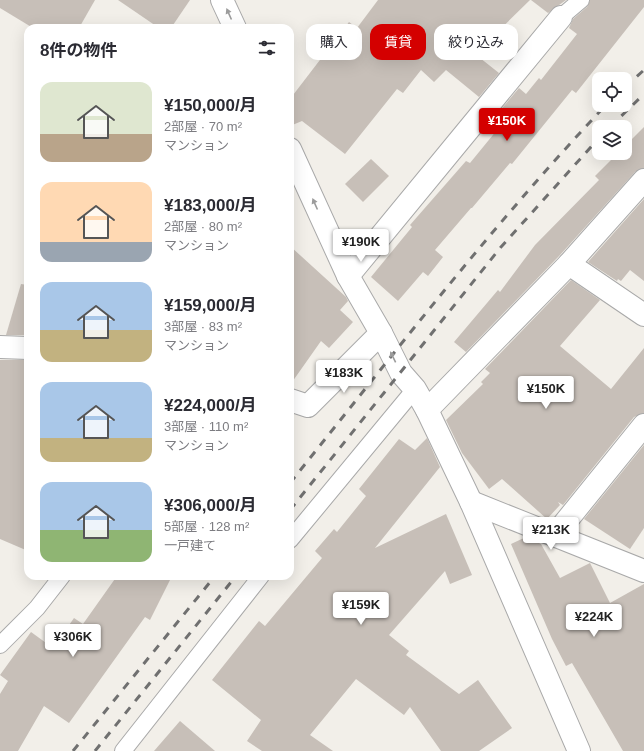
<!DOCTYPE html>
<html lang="ja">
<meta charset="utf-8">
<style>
:root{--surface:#fff;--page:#f2f2f3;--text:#2b2b33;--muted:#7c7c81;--accent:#d40000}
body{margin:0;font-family:Arial,"Noto Sans JP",sans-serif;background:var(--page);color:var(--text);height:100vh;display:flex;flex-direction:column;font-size:15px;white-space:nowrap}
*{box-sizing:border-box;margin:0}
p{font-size:13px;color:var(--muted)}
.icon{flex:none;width:22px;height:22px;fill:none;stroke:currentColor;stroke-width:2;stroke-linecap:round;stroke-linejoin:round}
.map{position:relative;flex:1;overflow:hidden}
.panel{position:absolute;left:24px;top:24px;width:270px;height:556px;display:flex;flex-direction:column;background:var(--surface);border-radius:12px;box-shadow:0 4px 16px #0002}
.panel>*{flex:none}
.hud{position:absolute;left:306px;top:24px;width:278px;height:36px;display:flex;gap:8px}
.tools{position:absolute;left:592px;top:72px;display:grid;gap:8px}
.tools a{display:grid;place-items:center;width:40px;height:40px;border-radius:8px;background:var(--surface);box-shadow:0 4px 16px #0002;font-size:20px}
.price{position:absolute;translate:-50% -34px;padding:0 9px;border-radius:4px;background:#fff;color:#222;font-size:13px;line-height:26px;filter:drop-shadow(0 1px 2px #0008)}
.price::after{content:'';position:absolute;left:50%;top:24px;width:12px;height:9px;margin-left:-6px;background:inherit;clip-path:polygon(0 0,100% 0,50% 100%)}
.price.selected{background:var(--accent);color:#fff}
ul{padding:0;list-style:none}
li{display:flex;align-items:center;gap:12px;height:100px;padding:0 16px}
li span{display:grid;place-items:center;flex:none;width:112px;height:80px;border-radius:12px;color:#555}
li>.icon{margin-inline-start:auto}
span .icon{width:48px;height:48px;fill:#fffc;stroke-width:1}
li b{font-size:17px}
h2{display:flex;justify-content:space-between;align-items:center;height:48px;padding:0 16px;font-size:17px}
.tag{padding:0 14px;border-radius:12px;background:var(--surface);box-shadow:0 4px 16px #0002;font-size:14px;line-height:36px}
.tag.selected{background:var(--accent);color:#fff}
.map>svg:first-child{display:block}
</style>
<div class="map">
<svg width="644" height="751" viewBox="0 0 644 751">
<rect width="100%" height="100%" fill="#f2efe9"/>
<g fill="#c7bfb8">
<path d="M0 0H95L79 28H33L0 8Z"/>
<path d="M118 0H190L171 28H159Z"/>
<path d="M378 0H530L475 54 499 73 479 97 446 70 434 82 421 70 403 93 397 89 345 154 302 121 290 126V99L349 22 357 28Z"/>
<path d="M531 0H566L548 13Z"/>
<path d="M590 0H644V7L576 93 572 90 512 164 510 163 472 208H471L435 250 443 257 428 276 423 272 398 301 371 277 412 227 410 225 466 161 470 163 506 119 498 113 519 88 526 94 539 78 541 80 577 34 569 28 573 19 587 7Z"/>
<path d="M644 127V168L635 172 560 255 466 352 454 342 498 290 500 292 535 245 599 180 595 176 618 153H625V146Z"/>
<path d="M371 159 389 176 363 202 345 184Z"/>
<path d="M644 199V281L630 270 621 281 618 279 617 281 588 262Z"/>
<path d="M290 246 346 297 348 301 340 310 353 322 329 348 321 341 290 385Z"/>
<path d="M571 280 600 300 560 346 611 389 644 348V413L634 417 563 505 558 502 560 505 547 519 502 479 489 489 462 453 446 420 483 384 481 382 490 373 485 369Z"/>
<path d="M21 284 28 285V335H6Z"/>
<path d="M0 360H28V551L0 539Z"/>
<path d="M427 438 440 467 375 548 446 514 472 575 450 584 445 571 389 635 409 651 406 655 459 694 478 680 512 728 479 751H441L410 707 404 715 356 679 310 735 333 751H262L247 741 261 720 212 680 259 621 265 626 322 558 315 551 334 529 337 532 366 496 359 489 399 439 415 450Z"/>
<path d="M644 445V528L630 549 584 519Z"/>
<path d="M526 537 541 544 560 578 590 563 610 603 644 584V751H623L572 663 566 666 552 639 511 544Z"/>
<path d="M117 576H172L150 620 145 617 69 723 44 706 18 751H0V694L8 681 0 675 31 632 53 648 74 618 83 624Z"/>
<path d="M180 721 215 751H154Z"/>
</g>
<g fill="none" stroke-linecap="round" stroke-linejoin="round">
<g stroke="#a9a9a9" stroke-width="18">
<g id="lane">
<path d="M561 17 581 0"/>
<path d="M290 540 415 389"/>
<path d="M0 645 37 608 62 576"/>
<path d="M123 751 261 576"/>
</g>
</g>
<g stroke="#a9a9a9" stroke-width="24">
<g id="street">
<path d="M222 0 235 28"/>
<path d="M290 149 348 276 381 333 401 373 415 389 427 410 471 502 579 751"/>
<path d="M569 264 644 315"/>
<path d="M348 276 561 17"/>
<path d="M0 347 28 348"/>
<path d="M290 400 308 406 381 333"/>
<path d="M427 410 569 264 644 180"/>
<path d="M471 502 644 571"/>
<path d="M555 535 644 425"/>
</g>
</g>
<use href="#lane" stroke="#fff" stroke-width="16"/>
<use href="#street" stroke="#fff" stroke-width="22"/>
<g stroke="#707070" stroke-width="3" stroke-dasharray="8 8" stroke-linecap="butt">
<path d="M625 87 644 70"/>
<path d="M610 127 644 94"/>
<path d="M290 483C393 355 493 224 606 105"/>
<path d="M290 510 501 247 599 138"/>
<path d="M73 751 215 576"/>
<path d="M95 751 236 576"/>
</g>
</g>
<defs><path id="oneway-solid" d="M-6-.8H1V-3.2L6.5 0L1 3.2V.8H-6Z"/></defs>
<g fill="#9c9c9c">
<use href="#oneway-solid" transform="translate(229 14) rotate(-114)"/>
<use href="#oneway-solid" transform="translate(315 204) rotate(-114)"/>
<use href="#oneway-solid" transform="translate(393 357) rotate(-116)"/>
</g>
</svg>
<div class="tools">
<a><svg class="icon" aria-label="locate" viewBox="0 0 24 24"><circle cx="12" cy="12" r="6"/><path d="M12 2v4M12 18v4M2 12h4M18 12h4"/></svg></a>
<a><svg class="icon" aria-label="layers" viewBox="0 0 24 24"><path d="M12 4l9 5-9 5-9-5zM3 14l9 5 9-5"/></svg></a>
</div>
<b class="price selected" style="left:507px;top:142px">¥150K</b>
<b class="price" style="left:361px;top:263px">¥190K</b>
<b class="price" style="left:344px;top:394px">¥183K</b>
<b class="price" style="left:546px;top:410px">¥150K</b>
<b class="price" style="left:551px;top:551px">¥213K</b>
<b class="price" style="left:361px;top:626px">¥159K</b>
<b class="price" style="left:594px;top:638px">¥224K</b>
<b class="price" style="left:73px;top:658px">¥306K</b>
<div class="hud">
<a class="tag">購入</a>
<a class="tag selected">賃貸</a>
<a class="tag">絞り込み</a>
</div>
<section class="panel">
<h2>8件の物件<svg class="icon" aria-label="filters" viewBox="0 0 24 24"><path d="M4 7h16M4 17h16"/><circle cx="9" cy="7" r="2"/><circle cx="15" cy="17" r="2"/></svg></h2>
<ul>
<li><span style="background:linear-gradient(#dfe7d0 65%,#b9a48a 0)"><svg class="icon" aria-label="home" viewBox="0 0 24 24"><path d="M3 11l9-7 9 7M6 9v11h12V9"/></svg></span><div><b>¥150,000/月</b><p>2部屋 · 70 m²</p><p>マンション</p></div></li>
<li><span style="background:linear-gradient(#ffd9b3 75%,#9aa5b1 0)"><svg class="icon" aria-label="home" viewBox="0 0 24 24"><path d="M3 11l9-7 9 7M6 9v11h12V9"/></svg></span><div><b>¥183,000/月</b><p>2部屋 · 80 m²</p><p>マンション</p></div></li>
<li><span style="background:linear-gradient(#a9c7e8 60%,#c2b280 0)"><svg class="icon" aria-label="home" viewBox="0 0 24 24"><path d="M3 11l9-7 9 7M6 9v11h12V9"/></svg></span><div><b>¥159,000/月</b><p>3部屋 · 83 m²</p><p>マンション</p></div></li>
<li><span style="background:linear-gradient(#a9c7e8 70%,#c2b280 0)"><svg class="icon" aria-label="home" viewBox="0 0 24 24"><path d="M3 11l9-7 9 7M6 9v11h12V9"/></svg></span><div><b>¥224,000/月</b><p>3部屋 · 110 m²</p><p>マンション</p></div></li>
<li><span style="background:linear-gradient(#a9c7e8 60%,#8fb573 0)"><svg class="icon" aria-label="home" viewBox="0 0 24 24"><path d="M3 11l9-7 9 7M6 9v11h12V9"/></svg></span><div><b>¥306,000/月</b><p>5部屋 · 128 m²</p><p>一戸建て</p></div></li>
</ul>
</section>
</div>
